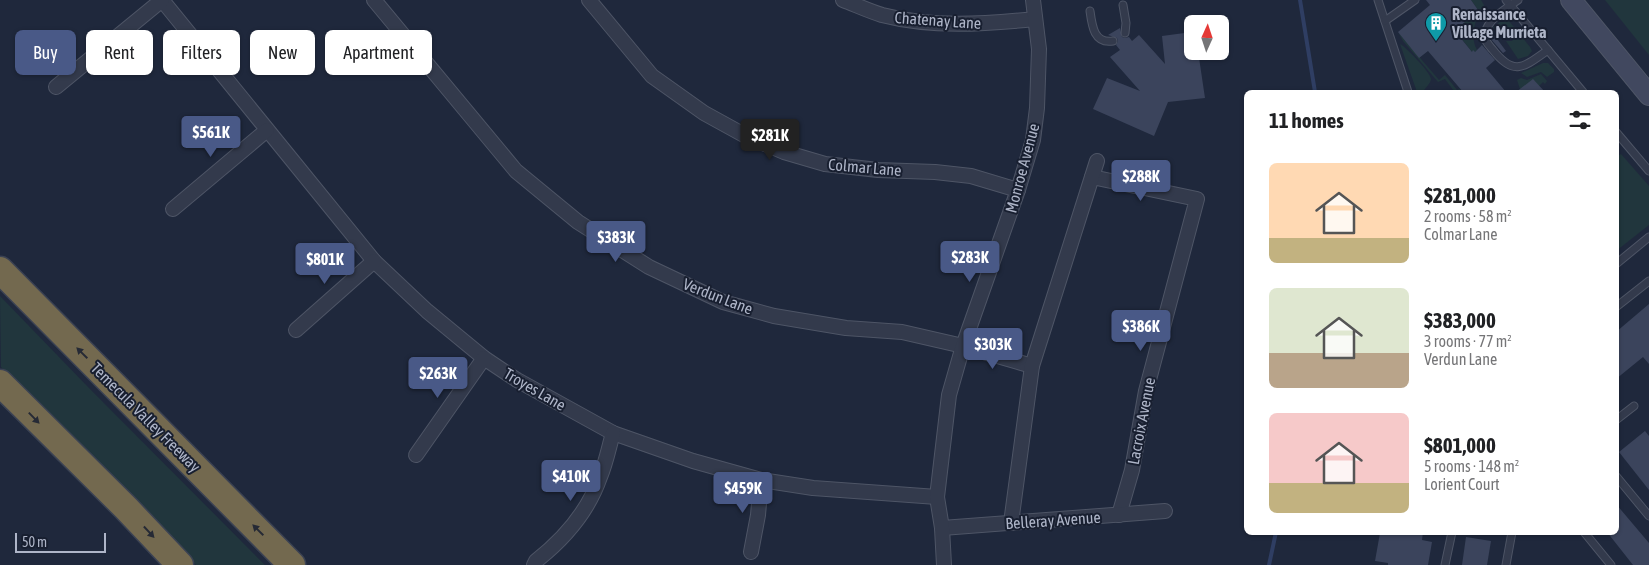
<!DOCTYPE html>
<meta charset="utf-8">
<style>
:root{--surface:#fff;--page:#f6f6f6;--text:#202124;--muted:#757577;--accent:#495987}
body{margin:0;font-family:"Asap Condensed",sans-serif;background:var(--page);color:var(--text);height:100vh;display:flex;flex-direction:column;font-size:19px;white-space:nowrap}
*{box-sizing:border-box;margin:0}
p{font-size:16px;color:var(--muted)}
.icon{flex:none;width:28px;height:28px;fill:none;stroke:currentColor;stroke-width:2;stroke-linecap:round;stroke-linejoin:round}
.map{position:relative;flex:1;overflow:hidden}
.sheet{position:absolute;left:1244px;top:90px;width:375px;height:445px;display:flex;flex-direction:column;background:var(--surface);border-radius:8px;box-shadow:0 1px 4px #0004}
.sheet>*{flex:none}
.guide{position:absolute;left:15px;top:30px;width:475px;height:45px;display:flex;gap:10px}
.needle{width:32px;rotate:3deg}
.controls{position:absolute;left:1184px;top:15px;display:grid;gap:10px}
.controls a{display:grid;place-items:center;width:45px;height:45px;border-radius:8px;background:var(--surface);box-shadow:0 1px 4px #0004;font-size:25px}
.scale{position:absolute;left:15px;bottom:12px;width:91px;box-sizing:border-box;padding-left:5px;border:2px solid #aeb5c8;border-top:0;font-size:14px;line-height:18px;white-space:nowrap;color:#aeb5c8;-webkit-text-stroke:4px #181f30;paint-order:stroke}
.price{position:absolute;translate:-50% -42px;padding:0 11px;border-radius:5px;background:var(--accent);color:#fff;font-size:16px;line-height:32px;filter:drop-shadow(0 1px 2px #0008)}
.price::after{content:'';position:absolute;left:50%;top:30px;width:15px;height:11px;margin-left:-8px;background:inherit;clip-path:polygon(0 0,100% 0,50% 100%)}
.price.current{background:#222;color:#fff}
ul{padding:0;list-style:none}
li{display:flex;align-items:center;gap:15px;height:125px;padding:0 25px}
li span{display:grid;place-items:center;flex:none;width:140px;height:100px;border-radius:8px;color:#555}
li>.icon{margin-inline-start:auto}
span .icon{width:60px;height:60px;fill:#fffc;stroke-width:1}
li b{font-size:21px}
h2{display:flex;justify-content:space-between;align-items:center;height:60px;padding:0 25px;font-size:21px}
.tag{padding:0 18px;border-radius:8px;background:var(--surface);box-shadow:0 1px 4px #0004;font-size:18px;line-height:45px}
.tag.current{background:var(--accent);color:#fff}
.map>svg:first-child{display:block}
</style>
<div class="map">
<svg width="1649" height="565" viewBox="0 0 1649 565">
<rect width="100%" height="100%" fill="#1f283c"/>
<g fill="#21363d">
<path d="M1471 0H1481L1484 5C1483 9 1481 11 1479 15 1473 25 1471 39 1477 50L1475 52H1472L1454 29 1478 10Z"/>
<path d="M1605 0H1649V55Z"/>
<path d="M1503 20 1509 21 1530 47 1532 51 1528 56 1518 59 1506 41H1512L1515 37V33L1513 30 1507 29 1503 37 1493 27Z"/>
<path d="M1398 32 1439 80 1445 75 1457 90 1460 89 1461 91 1459 92 1454 91 1445 79 1438 82 1403 41Z"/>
<path d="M1400 44C1406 47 1431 73 1431 79 1431 83 1425 88 1423 92H1417Z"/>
<path d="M1543 63H1548L1554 69V72L1547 77 1541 72 1527 77 1521 73Z"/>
<path d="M1541 74 1547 81 1545 84 1543 82 1539 86 1520 89 1517 80 1521 78 1527 80Z"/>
<path d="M1621 154 1649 186V225L1616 251V157Z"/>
<path d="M0 296 87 386 265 565H196L1 367Z"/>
</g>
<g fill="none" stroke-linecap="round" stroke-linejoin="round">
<g stroke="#2f3e63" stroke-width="4">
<path d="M1300 0 1315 92"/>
<path d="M1269 565 1276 532"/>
</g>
</g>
<g fill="#3b445c">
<path d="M1426 0H1471L1478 10 1455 31 1472 52 1473 50 1475 52 1482 45 1495 60 1486 68 1506 92H1463L1428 51 1419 58 1398 32 1430 5Z"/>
<path d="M1120 28 1122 37 1125 38 1129 37 1132 41 1139 35 1165 64 1162 36 1192 32V51H1198L1205 98 1168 102 1154 136 1093 109 1107 78 1140 91 1110 57 1120 50 1116 45 1118 41 1117 38 1108 35Z"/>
<path d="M1494 35 1506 51 1503 53 1490 38Z"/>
<path d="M1533 79 1545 92H1516Z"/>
<path d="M1649 304V364L1643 357 1616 379V332Z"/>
<path d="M1645 431 1649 436V490L1619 452Z"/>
<path d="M1616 504 1649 543V565H1633L1607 532H1616Z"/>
<path d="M1392 532H1423L1422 540 1432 542 1428 565H1388V563L1375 561 1380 533 1391 535Z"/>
<path d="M1466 537 1491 541 1487 565H1462Z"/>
</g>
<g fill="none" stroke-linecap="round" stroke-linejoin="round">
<g stroke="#4e5566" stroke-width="9">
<g id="lane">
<path d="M1378 0 1408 92"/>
<path d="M1506 0 1583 92"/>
<path d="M1518 0C1507 8 1488 19 1485 33 1483 40 1489 45 1493 50 1514 77 1524 67 1548 50"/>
<path d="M1123 5 1126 23 1125 33"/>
<path d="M1090 11C1092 26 1094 44 1113 41"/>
<path d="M1385 21 1415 0"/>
<path d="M1616 132 1649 171"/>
<path d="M1616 264 1649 237"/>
<path d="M1616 307 1649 281"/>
<path d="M1616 420 1634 406"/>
<path d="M1616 476 1649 516"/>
<path d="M1584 532 1611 565"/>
<path d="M1445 565 1452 532"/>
<path d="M1506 565 1512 532"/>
</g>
</g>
<g stroke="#4e5566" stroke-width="16">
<g id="street">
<path d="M162 0 374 261 427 311 484 358 517 380 613 433 693 461 761 480 813 488 937 497"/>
<path d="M374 0 516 171 578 222 649 267 723 302 774 316 846 328 902 332 963 346 1032 366"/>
<path d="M589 0 652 76 704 113 744 135 784 152 825 164 878 170 935 172 971 176 1018 190"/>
<path d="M843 0C856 5 869 11 882 15 932 28 985 24 1035 19"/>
<path d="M56 87 162 0"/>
<path d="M1092 177 1197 199 1146 391 1132 470 1119 515"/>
<path d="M173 209 267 130"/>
<path d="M296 330 374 261"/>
<path d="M416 455 484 358"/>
<path d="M1011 523 1032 366 1097 161"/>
<path d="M942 528 1165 511"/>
<path d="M751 552 758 515 761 480"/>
<path d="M534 565 536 561C564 539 588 512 600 477 606 463 609 447 613 433"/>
<path d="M944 565 942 528 937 497 949 395 963 346 1018 190 1033 140 1037 108 1039 49 1033 0"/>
</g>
</g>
<g stroke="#4e5566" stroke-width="22">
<path id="secondary" d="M1571 0 1649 95"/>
</g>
<g stroke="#3b4253" stroke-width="29">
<g id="highway">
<path d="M0 270 292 565"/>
<path d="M0 383 126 508 180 565"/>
</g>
</g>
<use href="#lane" stroke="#333a4c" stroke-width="7"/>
<use href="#street" stroke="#333a4c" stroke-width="14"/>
<use href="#secondary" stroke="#41485f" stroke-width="20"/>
<use href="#highway" stroke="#73694f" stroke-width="26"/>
</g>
<defs><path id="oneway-solid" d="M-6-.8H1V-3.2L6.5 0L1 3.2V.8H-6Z" transform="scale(1.25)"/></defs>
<g fill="#262a35">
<use href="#oneway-solid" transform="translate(82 353) rotate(-135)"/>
<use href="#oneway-solid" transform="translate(34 418) rotate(46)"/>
<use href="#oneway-solid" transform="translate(258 530) rotate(-135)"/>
<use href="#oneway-solid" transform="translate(149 532) rotate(47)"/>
</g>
<defs>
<g id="building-pin" transform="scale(1.125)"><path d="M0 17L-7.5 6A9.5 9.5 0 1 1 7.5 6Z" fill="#0f9aa8" stroke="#181f30"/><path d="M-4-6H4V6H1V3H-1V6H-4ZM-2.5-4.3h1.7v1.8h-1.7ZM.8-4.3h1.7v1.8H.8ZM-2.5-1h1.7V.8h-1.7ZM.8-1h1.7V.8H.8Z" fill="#fff"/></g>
</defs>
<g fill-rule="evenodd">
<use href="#building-pin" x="1436" y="23"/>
</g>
<g text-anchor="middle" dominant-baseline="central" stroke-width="4" stroke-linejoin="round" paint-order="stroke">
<g font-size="16" font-weight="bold" fill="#aeb5c8" stroke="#181f30" text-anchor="start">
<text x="1452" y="14">Renaissance<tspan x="1452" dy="18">Village Murrieta</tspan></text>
</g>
<g font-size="16" fill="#aeb5c8" stroke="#181f30">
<text transform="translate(938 20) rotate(4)">Chatenay Lane</text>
<text transform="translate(865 167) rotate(5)">Colmar Lane</text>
<text transform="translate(1022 168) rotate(-75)">Monroe Avenue</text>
<text transform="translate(718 296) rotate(21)">Verdun Lane</text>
<text transform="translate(535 389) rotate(30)">Troyes Lane</text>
<text transform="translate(146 417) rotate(45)">Temecula Valley Freeway</text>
<text transform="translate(1141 421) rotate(-79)">Lacroix Avenue</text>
<text transform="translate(1053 520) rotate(-4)">Belleray Avenue</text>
</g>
</g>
</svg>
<div class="controls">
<a><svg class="needle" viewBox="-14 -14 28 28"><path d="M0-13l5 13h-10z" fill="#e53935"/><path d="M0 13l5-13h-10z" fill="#757577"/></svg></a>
</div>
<div class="scale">50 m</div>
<b class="price" style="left:211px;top:158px">$561K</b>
<b class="price current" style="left:770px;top:161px">$281K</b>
<b class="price" style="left:1141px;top:202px">$288K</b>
<b class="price" style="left:616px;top:263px">$383K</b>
<b class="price" style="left:970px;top:283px">$283K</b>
<b class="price" style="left:325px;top:285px">$801K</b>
<b class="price" style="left:1141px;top:352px">$386K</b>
<b class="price" style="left:993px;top:370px">$303K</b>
<b class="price" style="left:438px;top:399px">$263K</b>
<b class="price" style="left:571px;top:502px">$410K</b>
<b class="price" style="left:743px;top:514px">$459K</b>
<div class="guide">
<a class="tag current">Buy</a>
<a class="tag">Rent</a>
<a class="tag">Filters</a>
<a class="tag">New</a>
<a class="tag">Apartment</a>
</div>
<section class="sheet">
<h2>11 homes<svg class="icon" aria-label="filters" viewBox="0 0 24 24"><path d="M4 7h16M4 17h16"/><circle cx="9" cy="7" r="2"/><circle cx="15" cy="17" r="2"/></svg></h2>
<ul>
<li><span style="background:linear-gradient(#ffd9b3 75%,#c2b280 0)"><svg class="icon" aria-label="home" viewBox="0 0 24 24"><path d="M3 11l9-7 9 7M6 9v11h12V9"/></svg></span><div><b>$281,000</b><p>2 rooms · 58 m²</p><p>Colmar Lane</p></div></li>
<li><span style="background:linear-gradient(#dfe7d0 65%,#b9a48a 0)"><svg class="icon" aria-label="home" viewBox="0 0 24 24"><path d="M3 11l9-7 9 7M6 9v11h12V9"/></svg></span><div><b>$383,000</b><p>3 rooms · 77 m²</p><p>Verdun Lane</p></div></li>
<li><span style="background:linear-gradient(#f6c9c9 70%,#c2b280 0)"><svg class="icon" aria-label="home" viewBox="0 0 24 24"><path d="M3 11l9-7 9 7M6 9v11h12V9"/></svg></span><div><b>$801,000</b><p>5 rooms · 148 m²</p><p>Lorient Court</p></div></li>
</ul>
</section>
</div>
